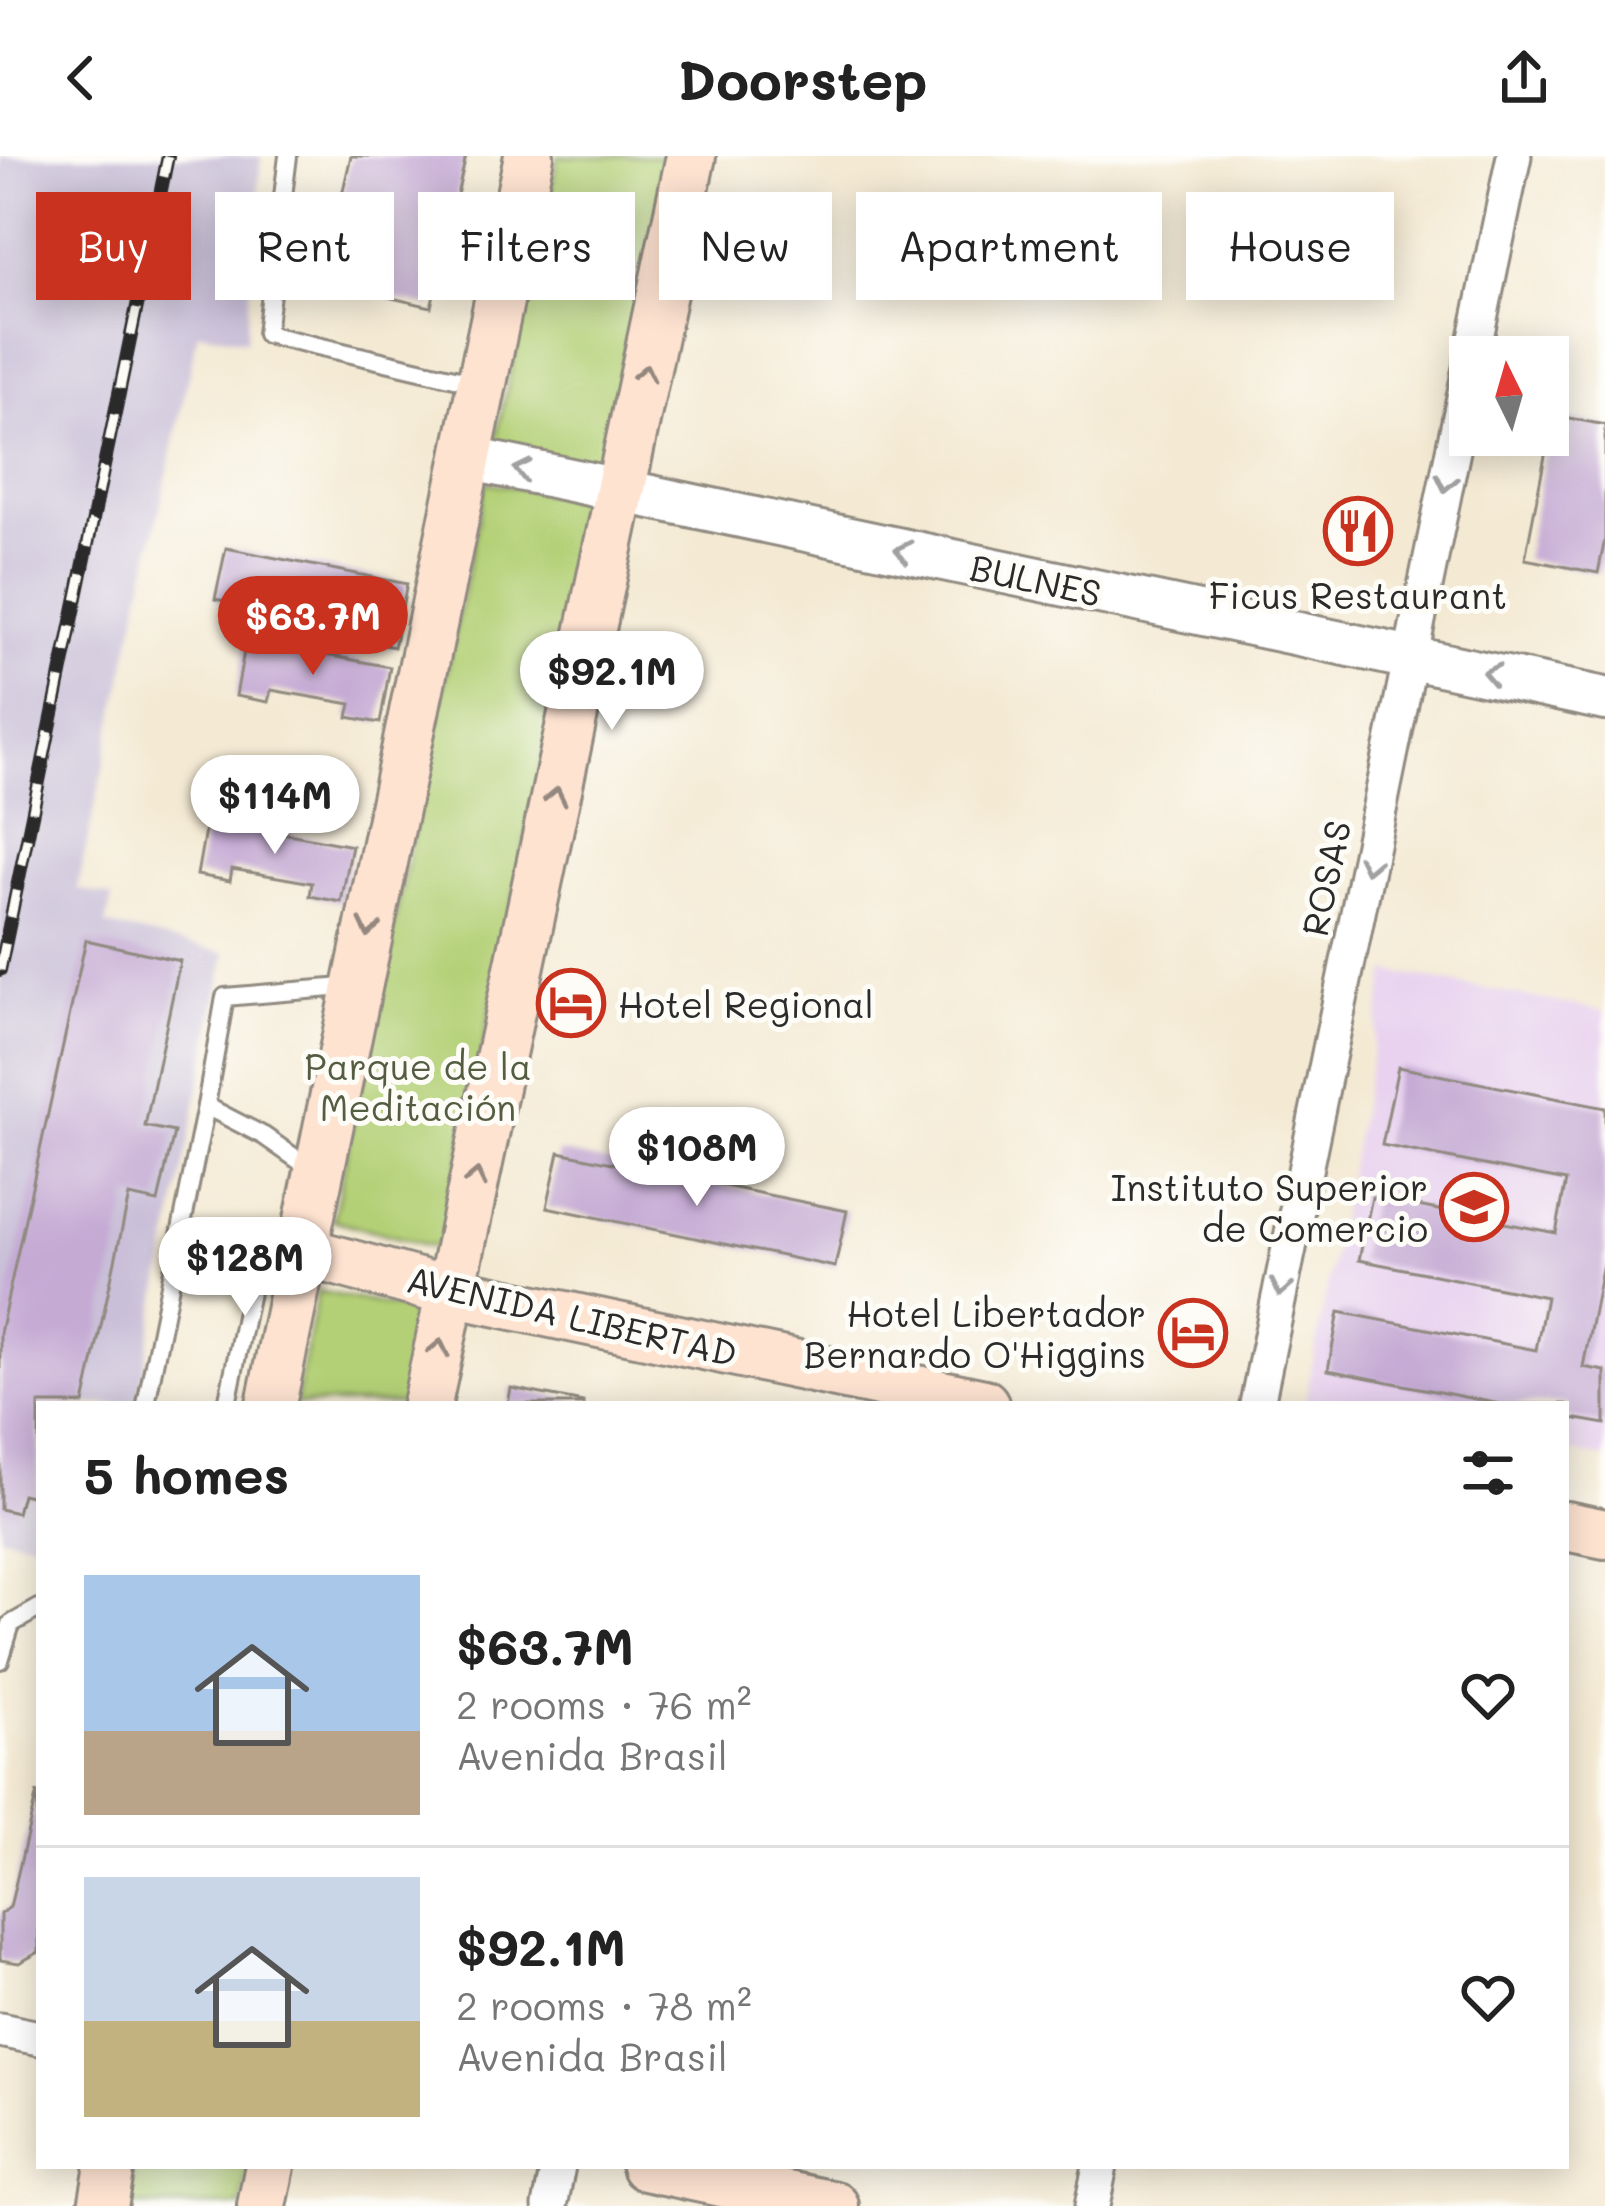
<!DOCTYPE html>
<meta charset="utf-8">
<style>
:root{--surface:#fff;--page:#f6f6f6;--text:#222;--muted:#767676;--line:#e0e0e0;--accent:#c8321e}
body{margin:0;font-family:Mali,sans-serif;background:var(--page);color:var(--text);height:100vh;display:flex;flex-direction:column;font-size:45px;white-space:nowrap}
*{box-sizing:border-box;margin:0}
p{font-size:39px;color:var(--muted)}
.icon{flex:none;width:66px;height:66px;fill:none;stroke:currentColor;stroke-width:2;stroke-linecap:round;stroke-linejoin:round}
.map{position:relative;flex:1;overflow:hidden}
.details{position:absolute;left:36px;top:1245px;width:1533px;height:768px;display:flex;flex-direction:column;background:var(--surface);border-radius:0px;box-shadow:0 6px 30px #0003}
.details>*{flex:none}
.hud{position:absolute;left:36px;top:36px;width:1533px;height:108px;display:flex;gap:24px}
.needle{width:78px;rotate:355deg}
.tools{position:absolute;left:1449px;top:180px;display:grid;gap:24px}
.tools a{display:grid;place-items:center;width:120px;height:120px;border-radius:0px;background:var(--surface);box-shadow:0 6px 30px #0003;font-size:60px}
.price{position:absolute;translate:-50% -102px;padding:0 27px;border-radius:42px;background:#fff;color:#222;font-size:39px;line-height:78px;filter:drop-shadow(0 3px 6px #0008)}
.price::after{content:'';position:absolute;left:50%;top:72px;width:36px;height:27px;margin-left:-18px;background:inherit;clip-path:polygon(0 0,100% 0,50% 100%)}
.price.active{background:var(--accent);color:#fff}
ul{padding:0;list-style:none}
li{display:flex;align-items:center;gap:36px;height:300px;padding:0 48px}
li+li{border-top:3px solid var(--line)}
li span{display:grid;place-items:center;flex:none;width:336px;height:240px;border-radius:0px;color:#555}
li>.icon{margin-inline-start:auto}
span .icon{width:144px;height:144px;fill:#fffc;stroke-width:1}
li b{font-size:51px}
h2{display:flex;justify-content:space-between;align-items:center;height:144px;padding:0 48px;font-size:51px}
.tag{padding:0 42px;border-radius:0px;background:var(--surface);box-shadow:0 6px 30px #0003;font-size:42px;line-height:108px}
.tag.active{background:var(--accent);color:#fff}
header{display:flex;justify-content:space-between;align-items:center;height:156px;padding:0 48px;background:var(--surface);font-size:54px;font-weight:700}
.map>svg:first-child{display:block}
</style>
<header><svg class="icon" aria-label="back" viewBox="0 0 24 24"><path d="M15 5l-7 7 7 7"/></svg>Doorstep<svg class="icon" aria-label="share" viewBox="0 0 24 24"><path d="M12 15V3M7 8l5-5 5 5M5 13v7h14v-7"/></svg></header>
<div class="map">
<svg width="1605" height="2050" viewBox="0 0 1605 2050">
<defs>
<pattern id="grass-tufts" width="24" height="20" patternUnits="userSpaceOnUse" patternTransform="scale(3)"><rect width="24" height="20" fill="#b3d076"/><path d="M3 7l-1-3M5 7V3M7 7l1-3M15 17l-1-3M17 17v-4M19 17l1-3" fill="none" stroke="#9ab366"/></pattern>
</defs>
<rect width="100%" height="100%" fill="#fdfcf7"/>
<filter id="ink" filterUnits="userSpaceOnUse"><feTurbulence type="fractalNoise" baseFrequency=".00833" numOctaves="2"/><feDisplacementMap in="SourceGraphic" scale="24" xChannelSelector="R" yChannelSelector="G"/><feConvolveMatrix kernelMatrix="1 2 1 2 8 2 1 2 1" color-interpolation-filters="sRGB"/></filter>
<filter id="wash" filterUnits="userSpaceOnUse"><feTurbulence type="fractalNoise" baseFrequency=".004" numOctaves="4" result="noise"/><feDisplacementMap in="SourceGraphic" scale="48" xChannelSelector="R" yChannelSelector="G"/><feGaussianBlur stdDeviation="2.7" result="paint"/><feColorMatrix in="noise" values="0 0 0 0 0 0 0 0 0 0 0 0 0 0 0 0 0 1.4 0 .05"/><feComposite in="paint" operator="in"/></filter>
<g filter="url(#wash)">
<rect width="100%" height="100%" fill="#f4ead4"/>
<path fill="#e8d2ef" d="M1387 815 1605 855V1302L1566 1295V1248L1305 1247Z"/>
<path fill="#c9bfd8" d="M0 0H261L246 184 198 176 77 733 112 741 106 769 226 797 137 1248H39V1387L0 1380Z"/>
<path fill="url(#grass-tufts)" stroke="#6f7e50" stroke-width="3" d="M136 2010H249L241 2050H129Z"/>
<g fill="#b3d076" stroke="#6f7e50" stroke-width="3">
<path d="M558 0H670L600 309 494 290Z"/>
<path d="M486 326 596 346 441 1093 333 1064Z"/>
<path d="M318 1135 430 1158 409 1248H295Z"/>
</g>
<g id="blocks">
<g fill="#c5aad4">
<path d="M351 0H466L431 151 322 126Z"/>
<path d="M1553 259 1605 269V383L1598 417 1525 403Z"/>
<path d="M226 392 407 428 394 491 355 483 357 472 215 443Z"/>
<path d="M246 484 390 511 380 567 348 561 351 548 271 534 268 546 236 540Z"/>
<path d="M207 663 352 690 341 746 310 740 312 727 232 713 230 725 197 719Z"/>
<path d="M86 784 180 805 145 970 174 976 158 1046 129 1040 84 1248H39V1342L22 1338 17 1357 0 1353V1177Z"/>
<path d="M1398 911 1605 952V1098L1583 1211 1605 1215V1268L1566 1261V1248H1500L1328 1214 1339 1156 1536 1194 1546 1141 1359 1104 1372 1041 1556 1077 1566 1025 1382 989Z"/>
<path d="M559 996 847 1055 835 1111 547 1051Z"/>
<path d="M511 1232 583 1246V1248H508Z"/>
<path d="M37 1636 39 1796 19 1807 0 1804V1758L10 1751Z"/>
</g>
</g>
</g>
<g filter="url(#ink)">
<use href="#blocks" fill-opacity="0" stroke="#908a80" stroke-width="3"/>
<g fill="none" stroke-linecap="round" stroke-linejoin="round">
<g stroke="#908a80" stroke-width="22">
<g id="service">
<path d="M288 0 266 178 476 227"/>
<path d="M311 1013 264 980 206 950 225 841 355 830"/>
<path d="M146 1248 206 950"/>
<path d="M227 1248 257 1102 300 1095"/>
<path d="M0 1504 11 1468 39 1452"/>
</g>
</g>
<g stroke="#908a80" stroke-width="39">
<g id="minor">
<path d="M1472 201 1514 0"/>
<path d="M1257 1248 1470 212"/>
<path d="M0 1874 39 1882"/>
<path d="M550 2050 558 2010"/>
<path d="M1092 2050 1100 2010"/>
</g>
</g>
<g stroke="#908a80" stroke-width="48">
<path id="tertiary" d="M467 302 1605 543"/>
</g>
<g stroke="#908a80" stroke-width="54">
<g id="secondary">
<path d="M301 1095 451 1136 984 1248"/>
<path d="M271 1248 529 0"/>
<path d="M427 1248 691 0"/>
<path d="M1566 1370 1605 1378"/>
<path d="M646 2010 834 2050"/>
<path d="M103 2050 110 2010"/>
<path d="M262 2050 270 2010"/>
</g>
</g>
<use href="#service" stroke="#fff" stroke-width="16"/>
<use href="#minor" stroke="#fff" stroke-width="33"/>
<use href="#tertiary" stroke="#fff" stroke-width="42"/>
<use href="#secondary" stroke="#fee3d1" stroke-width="48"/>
<g stroke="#2b2b2b" stroke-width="14">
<path id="rail" d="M0 814 168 0"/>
</g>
<use href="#rail" stroke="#fdfcf7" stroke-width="9" stroke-dasharray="27" stroke-linecap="butt"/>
</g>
<defs><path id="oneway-chevron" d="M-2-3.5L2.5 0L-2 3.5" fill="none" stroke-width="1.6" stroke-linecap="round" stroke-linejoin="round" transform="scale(3)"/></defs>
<g stroke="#94877e">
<use href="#oneway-chevron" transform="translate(645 217) rotate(-78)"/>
<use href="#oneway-chevron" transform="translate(556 640) rotate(-78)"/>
<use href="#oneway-chevron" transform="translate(369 772) rotate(102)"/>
<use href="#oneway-chevron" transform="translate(476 1022) rotate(-78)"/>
<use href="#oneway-chevron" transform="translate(439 1192) rotate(-78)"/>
</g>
<g stroke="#a0a0a0">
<use href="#oneway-chevron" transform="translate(522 314) rotate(-168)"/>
<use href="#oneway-chevron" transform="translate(1446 327) rotate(102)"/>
<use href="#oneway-chevron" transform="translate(903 395) rotate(-168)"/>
<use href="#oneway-chevron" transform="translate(1491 518) rotate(-168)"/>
<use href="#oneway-chevron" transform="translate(1368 709) rotate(102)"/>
<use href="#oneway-chevron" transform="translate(1281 1132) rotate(102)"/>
</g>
</g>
<defs>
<g id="restaurant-ring" transform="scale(3.45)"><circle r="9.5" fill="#fdfcf7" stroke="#c8321e" stroke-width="1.5"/><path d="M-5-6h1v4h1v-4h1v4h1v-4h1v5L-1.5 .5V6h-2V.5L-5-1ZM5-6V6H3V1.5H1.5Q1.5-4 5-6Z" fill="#c8321e"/></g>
<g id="hotel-ring" transform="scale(3.45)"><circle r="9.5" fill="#fdfcf7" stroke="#c8321e" stroke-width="1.5"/><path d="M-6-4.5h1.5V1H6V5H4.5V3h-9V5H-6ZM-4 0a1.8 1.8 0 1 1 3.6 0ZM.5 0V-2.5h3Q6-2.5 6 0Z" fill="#c8321e"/></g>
<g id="university-ring" transform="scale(3.45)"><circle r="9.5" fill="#fdfcf7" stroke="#c8321e" stroke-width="1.5"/><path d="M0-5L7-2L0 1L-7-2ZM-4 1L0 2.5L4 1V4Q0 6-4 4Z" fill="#c8321e"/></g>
</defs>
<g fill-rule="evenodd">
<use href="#restaurant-ring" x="1358" y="375"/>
<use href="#hotel-ring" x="571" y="847"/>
<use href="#university-ring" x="1474" y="1051"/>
<use href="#hotel-ring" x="1193" y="1177"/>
</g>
<g text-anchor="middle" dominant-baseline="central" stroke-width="10" stroke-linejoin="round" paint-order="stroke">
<g font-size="36" fill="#2b2b2b" stroke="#fdfcf7">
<text transform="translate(1036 423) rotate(12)">BULNES</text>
<text transform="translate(1325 722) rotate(-78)">ROSAS</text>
<text transform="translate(572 1159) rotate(13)">AVENIDA LIBERTAD</text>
</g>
<g font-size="36" fill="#2b2b2b" stroke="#fdfcf7" text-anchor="end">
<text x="1358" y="438" text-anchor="middle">Ficus Restaurant</text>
<text x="618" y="847" text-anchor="start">Hotel Regional</text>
<text x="1428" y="1030">Instituto Superior<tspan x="1428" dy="41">de Comercio</tspan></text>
<text x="1146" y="1156">Hotel Libertador<tspan x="1146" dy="41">Bernardo O'Higgins</tspan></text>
</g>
<g font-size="36" fill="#545d42" stroke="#fdfcf7">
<text x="418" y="909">Parque de la<tspan x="418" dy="41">Meditación</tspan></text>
</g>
</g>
</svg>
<div class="tools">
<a><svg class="needle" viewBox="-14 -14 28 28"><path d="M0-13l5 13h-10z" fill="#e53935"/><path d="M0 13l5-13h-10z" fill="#767676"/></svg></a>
</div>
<b class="price active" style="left:313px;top:522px">$63.7M</b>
<b class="price" style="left:612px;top:577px">$92.1M</b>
<b class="price" style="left:275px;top:701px">$114M</b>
<b class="price" style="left:697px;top:1053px">$108M</b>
<b class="price" style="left:245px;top:1163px">$128M</b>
<div class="hud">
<a class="tag active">Buy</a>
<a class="tag">Rent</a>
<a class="tag">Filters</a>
<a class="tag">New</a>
<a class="tag">Apartment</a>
<a class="tag">House</a>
</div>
<section class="details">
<h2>5 homes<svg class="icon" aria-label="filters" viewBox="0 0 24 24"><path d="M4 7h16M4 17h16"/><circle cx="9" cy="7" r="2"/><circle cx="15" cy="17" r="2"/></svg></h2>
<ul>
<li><span style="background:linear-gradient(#a9c7e8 65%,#b9a48a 0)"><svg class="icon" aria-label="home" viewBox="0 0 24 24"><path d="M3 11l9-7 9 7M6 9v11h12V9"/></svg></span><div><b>$63.7M</b><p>2 rooms · 76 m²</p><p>Avenida Brasil</p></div><svg class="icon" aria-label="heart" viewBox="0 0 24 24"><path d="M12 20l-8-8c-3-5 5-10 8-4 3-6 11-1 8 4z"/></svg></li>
<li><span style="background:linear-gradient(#c9d6e8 60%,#c2b280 0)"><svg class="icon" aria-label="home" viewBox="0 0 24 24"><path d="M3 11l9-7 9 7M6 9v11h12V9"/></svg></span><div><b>$92.1M</b><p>2 rooms · 78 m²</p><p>Avenida Brasil</p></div><svg class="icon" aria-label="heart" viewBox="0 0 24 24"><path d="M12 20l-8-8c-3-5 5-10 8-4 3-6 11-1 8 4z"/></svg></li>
</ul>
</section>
</div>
